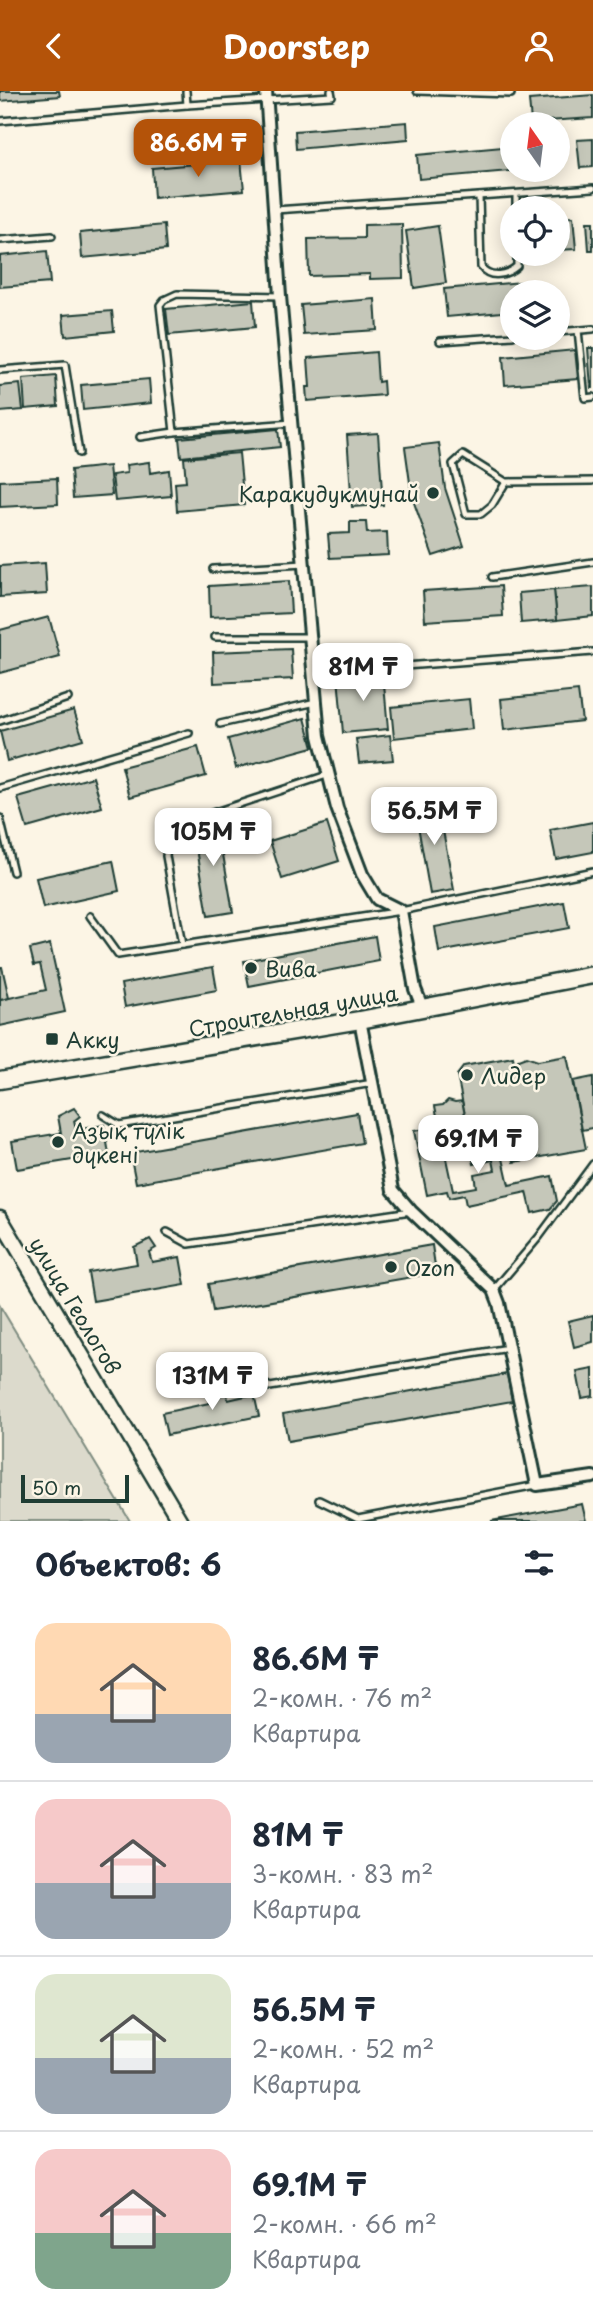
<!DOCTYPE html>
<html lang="ru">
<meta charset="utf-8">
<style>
:root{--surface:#fff;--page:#f2f2f3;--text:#1f2937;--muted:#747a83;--line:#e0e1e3;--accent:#b45309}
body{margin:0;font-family:"Playpen Sans",sans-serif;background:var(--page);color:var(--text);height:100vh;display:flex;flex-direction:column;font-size:26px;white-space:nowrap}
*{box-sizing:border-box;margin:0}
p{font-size:23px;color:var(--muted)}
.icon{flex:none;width:38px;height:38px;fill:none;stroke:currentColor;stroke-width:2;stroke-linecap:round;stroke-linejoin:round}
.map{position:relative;height:1430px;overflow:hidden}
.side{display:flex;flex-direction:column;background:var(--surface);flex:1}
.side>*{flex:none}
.needle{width:46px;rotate:346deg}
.buttons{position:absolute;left:500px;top:21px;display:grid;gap:14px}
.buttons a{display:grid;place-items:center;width:70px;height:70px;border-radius:50%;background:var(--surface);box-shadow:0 4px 18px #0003;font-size:35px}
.scale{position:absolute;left:21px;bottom:18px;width:108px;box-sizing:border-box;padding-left:7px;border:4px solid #1f3d34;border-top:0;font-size:19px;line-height:24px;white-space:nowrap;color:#1f3d34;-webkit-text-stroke:5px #fcf5e5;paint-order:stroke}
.price{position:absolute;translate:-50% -60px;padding:0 16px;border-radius:14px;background:#fff;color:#222;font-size:23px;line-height:46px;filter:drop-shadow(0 2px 4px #0008)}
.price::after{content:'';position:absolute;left:50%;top:42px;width:21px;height:16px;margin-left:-10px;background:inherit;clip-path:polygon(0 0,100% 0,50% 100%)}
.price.on{background:var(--accent);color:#fff}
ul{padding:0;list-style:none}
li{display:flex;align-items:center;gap:21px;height:175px;padding:0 35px}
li+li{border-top:2px solid var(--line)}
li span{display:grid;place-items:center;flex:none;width:196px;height:140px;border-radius:21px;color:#555}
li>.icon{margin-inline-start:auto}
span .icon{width:84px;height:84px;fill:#fffc;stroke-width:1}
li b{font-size:30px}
h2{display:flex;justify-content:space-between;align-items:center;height:84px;padding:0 35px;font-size:30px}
header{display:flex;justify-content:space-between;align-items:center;height:91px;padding:0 35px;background:var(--accent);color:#fff;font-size:32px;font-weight:700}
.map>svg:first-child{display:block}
</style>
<header><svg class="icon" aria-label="back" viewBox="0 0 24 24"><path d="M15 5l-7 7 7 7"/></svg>Doorstep<svg class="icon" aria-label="person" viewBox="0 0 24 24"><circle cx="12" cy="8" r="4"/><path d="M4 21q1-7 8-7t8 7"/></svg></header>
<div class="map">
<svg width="593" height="1430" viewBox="0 0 593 1430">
<rect width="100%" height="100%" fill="#fcf5e5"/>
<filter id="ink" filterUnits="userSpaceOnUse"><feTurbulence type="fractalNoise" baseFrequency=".0143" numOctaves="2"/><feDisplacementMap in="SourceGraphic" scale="14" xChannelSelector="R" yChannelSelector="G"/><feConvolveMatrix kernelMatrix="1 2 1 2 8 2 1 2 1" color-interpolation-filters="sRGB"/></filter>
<g filter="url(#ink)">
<path fill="#dcdacc" stroke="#7e8c80" stroke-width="2" d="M0 1215 130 1430H0Z"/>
<g fill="#c5c7b9" stroke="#1f3d34" stroke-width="2">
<path d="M0 0H59L60 5 0 10Z"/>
<path d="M593 4V27L531 31 529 9Z"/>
<path d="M407 31 408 48 296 58 295 40Z"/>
<path d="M253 38 255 63 215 66 213 42Z"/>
<path d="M593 48V76L580 77 577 49Z"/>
<path d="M513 55V79H520L419 88 417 64Z"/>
<path d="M241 69 244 99 154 107 152 77Z"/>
<path d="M573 126 576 158 558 159V127Z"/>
<path d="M587 131H593V159H589Z"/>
<path d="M402 133 403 187 370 188V183L309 185 308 148 364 147V134Z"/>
<path d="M164 134 166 159 82 167 80 142Z"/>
<path d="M438 135 446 192 414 197 406 140Z"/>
<path d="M47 160 50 192 0 196V165Z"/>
<path d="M521 191 522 201H513V220L447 226 444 198Z"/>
<path d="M375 208 377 239 304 244 301 214Z"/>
<path d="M253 210 255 236 169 244 166 218Z"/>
<path d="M112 220 114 240 65 245 63 224Z"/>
<path d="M588 257H593V297H591Z"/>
<path d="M575 259 578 288 505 294 503 266Z"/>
<path d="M376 261 378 291 383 290 384 304 307 310 306 296H310L308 267Z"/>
<path d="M56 285 58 315 25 318 23 288Z"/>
<path d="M149 288 151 312 83 319 81 294Z"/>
<path d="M20 293 23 319 0 321V295Z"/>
<path d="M278 338 280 356 181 366 179 347Z"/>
<path d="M378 342 383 414 352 416 347 344Z"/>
<path d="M439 352 445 397 464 455 433 465 412 406 405 356Z"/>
<path d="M239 362 244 414 177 420 175 392 186 391 184 367Z"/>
<path d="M149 371 150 382 169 379 171 405 115 410 112 384 127 382 126 374Z"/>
<path d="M109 375 112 404 73 407 71 379Z"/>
<path d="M57 387 58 413 0 416V390Z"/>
<path d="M350 431H366L367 442 387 441 388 464 330 467 328 443 350 442Z"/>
<path d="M45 472 47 503 0 506V475Z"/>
<path d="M289 490 291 522 210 526 209 495Z"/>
<path d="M501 495 503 525 425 530 423 500Z"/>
<path d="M593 496V525L557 529 554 499Z"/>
<path d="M554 499 557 529 521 532 519 502Z"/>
<path d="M49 526 60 566 0 582V539Z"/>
<path d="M291 558 293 588 214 592 213 561Z"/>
<path d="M383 582 388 638 343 642 338 586Z"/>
<path d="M578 600 582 630 504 639 501 608Z"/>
<path d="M469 608 472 638 394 647 391 616Z"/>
<path d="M74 619 83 648 7 670 0 640Z"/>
<path d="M305 627 313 656 236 677 228 648Z"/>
<path d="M390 644 393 669 359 672 356 648Z"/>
<path d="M198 656 206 685 130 706 122 676Z"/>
<path d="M93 686 102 716 27 737 18 707Z"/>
<path d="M437 707 454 799 430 803 414 712Z"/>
<path d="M217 729 233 821 208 825 193 733Z"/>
<path d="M593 731V761L556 768 550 739Z"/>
<path d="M327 732 339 770 282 788 270 750Z"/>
<path d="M113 770 119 800 43 817 36 787Z"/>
<path d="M564 811 569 837 439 861 435 836Z"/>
<path d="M375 845 379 870 249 895 244 870Z"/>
<path d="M50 853 65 921 0 935V909L46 899 40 873 34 874 30 858Z"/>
<path d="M0 876H2L9 907 0 909Z"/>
<path d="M213 876 217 899 125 916 121 893Z"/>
<path d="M567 965 586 1058 514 1071 509 1042 470 1049 457 984 464 975 513 966 515 976 518 969 526 966 538 970Z"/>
<path d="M593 986V1037L582 1039 573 990Z"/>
<path d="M448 1009 455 1011 462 1010 466 1029 439 1035 435 1015 443 1014Z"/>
<path d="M74 1017 80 1025 74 1030 76 1039 104 1034 109 1063 17 1078 12 1050 61 1042 58 1025Z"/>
<path d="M357 1022 362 1052 136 1092 130 1062Z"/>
<path d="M439 1035 453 1100 476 1096 474 1083 495 1079 493 1069 474 1073 471 1060 500 1054 509 1094 552 1085 557 1110 550 1118 532 1122 527 1101 466 1114 464 1104 449 1107 447 1100 427 1104 414 1040Z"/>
<path d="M150 1148 156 1157 149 1161 152 1171 180 1166 185 1194 93 1210 88 1181 137 1173 134 1156Z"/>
<path d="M432 1154 436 1182 213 1220 208 1193Z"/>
<path d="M593 1224V1251L574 1256 568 1230Z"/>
<path d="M593 1278V1305L582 1307 577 1281Z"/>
<path d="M507 1283 512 1310 288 1350 283 1323Z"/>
<path d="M227 1287 232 1292 226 1298 228 1309 254 1303 259 1325 167 1344 162 1322 214 1311 211 1297 217 1295Z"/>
<path d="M582 1413 586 1430H491Z"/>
</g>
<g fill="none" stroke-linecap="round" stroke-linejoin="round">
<g stroke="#1f3d34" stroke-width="10">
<g id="service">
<path d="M186 0 187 14 332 5 331 0"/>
<path d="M417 0 511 3V0"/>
<path d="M0 30 187 14"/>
<path d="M516 103V117"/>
<path d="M479 105 481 176C490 188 507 184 517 175V163"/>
<path d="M275 119 593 97"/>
<path d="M0 149 52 145"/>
<path d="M578 239 585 307 593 306"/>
<path d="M558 241 593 238"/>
<path d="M440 250 513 245"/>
<path d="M0 279 65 274 79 362"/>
<path d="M174 341 160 214 164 209 177 203 280 205"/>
<path d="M140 346 174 341 292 332"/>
<path d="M506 391 492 414 481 423H466L453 373 463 364 506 391 593 390"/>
<path d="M213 478 305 473"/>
<path d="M492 486 593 471"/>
<path d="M215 546H311"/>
<path d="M378 577 593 561"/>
<path d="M0 630 68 607"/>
<path d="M220 633 316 611"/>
<path d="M0 697 189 642"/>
<path d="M0 727 13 781"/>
<path d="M90 825 118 864 401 820 593 780"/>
<path d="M182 854 166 765 169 740 212 722 327 684"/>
<path d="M103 1024 119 1034 373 992"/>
<path d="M167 1141 189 1153 411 1120"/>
<path d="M494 1199 539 1146 593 1073"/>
<path d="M244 1280 270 1296 509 1257"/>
<path d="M319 1409 358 1428 537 1394"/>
</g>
</g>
<g stroke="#1f3d34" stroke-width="16">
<g id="minor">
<path d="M266 0 280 205 319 645 337 717 362 783 377 808 401 820 415 898 423 918"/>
<path d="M360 929 393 1099 411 1120 494 1199 499 1212 537 1394 593 1386"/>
</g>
</g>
<g stroke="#1f3d34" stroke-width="19">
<path id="tertiary" d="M0 1127 180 1430"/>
</g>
<g stroke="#1f3d34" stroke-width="21">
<path id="secondary" d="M0 989 360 929 593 884"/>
</g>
<use href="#service" stroke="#fcf5e5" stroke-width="5"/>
<use href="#minor" stroke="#fcf5e5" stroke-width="10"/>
<use href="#tertiary" stroke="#fcf5e5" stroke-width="14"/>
<use href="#secondary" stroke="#fcf5e5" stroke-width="16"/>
</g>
</g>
<g fill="#1f3d34" stroke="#fcf5e5" stroke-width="2.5">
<circle cx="433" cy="402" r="7"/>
<circle cx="251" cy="877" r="7"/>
<rect x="45" y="941" width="14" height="14" rx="3.5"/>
<circle cx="467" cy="984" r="7"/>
<circle cx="58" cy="1051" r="7"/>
<circle cx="391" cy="1176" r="7"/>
</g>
<g text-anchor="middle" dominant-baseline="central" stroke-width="5" stroke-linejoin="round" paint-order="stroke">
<g font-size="21" fill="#1f3d34" stroke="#fcf5e5" text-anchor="start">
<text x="419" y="402" text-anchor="end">Каракудукмунай</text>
<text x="265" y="877">Вива</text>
<text x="66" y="948">Акку</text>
<text x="481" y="984">Лидер</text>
<text x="72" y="1039">Азық түлік<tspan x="72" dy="24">дүкені</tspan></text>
<text x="405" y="1176">Ozon</text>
</g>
<g font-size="21" fill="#1f3d34" stroke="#fcf5e5">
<text transform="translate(293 919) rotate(-10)">Строительная улица</text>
<text transform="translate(76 1214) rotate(59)">улица Геологов</text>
</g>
</g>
</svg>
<div class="buttons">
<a><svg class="needle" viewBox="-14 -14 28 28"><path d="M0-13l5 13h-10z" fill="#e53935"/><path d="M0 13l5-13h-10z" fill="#747a83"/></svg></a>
<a><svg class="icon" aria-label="locate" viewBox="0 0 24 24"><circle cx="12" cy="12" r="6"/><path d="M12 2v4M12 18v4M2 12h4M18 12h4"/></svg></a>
<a><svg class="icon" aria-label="layers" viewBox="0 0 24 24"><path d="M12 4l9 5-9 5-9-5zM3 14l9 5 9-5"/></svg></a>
</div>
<div class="scale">50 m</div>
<b class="price on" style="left:198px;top:88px">86.6M ₸</b>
<b class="price" style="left:363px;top:612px">81M ₸</b>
<b class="price" style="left:434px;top:756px">56.5M ₸</b>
<b class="price" style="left:213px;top:777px">105M ₸</b>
<b class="price" style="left:478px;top:1084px">69.1M ₸</b>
<b class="price" style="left:212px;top:1321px">131M ₸</b>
</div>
<section class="side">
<h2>Объектов: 6<svg class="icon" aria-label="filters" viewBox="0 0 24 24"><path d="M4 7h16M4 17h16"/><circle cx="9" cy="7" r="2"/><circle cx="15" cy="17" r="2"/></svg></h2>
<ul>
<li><span style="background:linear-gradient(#ffd9b3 65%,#9aa5b1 0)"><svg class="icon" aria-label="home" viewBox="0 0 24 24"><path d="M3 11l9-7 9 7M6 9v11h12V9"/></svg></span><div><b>86.6M ₸</b><p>2-комн. · 76 m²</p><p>Квартира</p></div></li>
<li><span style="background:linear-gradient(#f6c9c9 60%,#9aa5b1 0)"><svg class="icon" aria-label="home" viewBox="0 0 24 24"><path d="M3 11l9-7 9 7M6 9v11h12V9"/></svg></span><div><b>81M ₸</b><p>3-комн. · 83 m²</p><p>Квартира</p></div></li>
<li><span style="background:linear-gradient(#dfe7d0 60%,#9aa5b1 0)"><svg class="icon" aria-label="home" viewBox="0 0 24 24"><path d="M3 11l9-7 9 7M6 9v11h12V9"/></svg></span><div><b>56.5M ₸</b><p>2-комн. · 52 m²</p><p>Квартира</p></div></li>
<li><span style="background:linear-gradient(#f6c9c9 60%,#7fa58c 0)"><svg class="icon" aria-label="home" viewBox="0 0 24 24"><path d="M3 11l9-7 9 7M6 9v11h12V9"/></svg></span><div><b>69.1M ₸</b><p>2-комн. · 66 m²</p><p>Квартира</p></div></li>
</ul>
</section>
